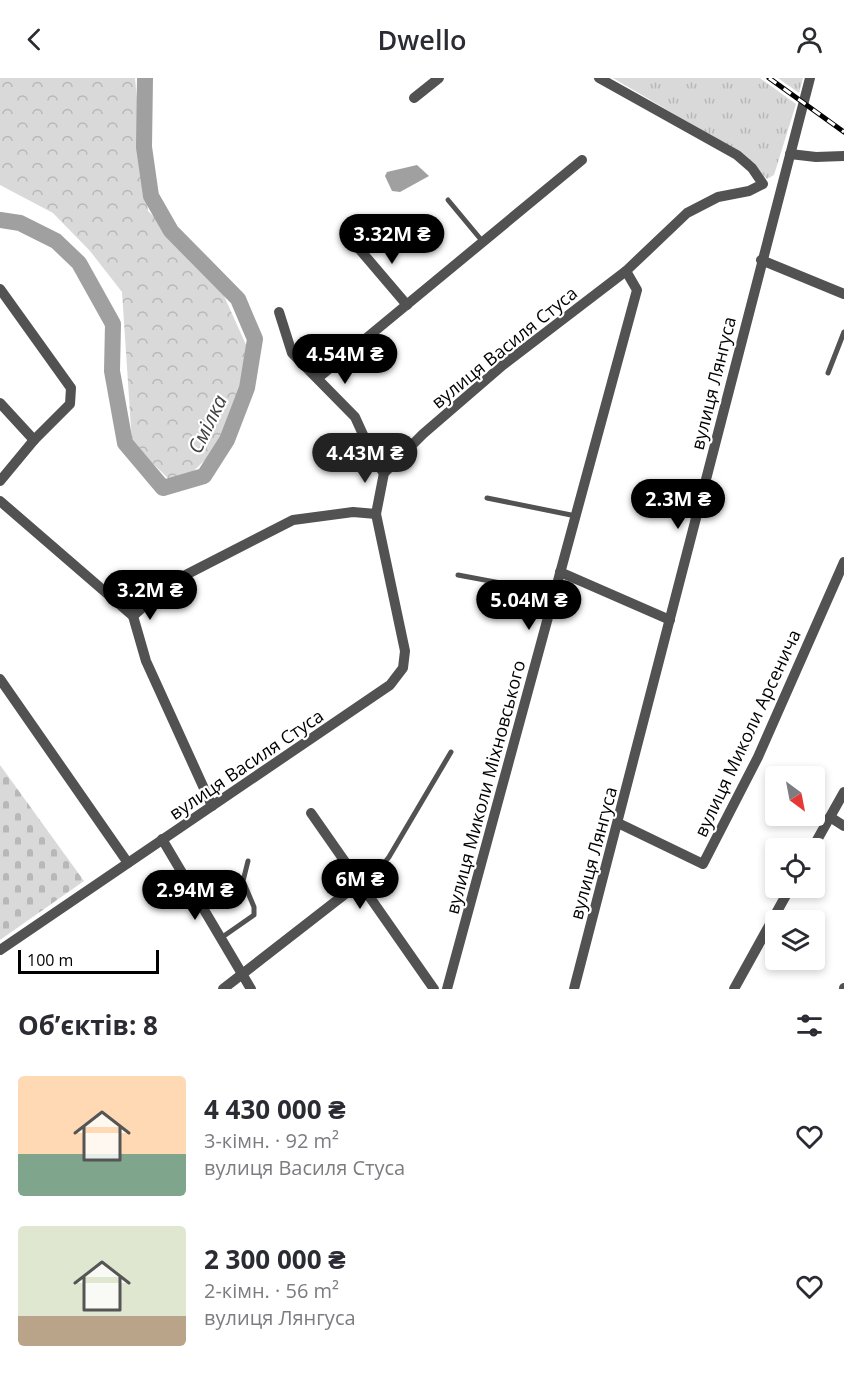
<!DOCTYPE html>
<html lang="uk">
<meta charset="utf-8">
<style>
:root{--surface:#fff;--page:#f2f2f3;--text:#2b2b33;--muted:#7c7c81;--accent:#000}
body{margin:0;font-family:"Open Sans",sans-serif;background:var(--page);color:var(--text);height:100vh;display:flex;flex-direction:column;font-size:22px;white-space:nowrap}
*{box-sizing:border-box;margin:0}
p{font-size:20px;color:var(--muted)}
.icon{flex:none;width:33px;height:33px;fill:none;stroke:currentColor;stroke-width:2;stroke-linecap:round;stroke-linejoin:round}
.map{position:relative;height:911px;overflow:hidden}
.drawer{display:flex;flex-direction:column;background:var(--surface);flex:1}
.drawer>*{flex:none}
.needle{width:39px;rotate:148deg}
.tools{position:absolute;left:765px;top:688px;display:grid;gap:12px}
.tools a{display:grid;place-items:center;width:60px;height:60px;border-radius:6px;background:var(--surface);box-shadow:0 3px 9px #0003;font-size:30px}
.scale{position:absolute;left:18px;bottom:15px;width:141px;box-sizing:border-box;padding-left:6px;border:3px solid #000;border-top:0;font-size:16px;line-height:21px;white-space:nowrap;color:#000;-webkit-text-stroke:4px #fff;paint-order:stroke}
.price{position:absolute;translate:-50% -51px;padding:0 14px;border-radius:21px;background:var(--accent);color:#fff;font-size:20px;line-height:39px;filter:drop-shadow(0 2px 3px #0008)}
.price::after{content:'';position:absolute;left:50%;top:36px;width:18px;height:14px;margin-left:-9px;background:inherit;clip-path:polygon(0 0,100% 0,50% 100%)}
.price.active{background:#222;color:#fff}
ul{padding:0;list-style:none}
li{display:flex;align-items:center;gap:18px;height:150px;padding:0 18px}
li span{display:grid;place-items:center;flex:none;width:168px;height:120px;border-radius:6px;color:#555}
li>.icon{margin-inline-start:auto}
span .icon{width:72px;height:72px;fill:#fffc;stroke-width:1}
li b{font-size:26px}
h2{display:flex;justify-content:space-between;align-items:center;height:72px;padding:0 18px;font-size:26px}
header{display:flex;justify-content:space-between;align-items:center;height:78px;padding:0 18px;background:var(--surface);font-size:27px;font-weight:600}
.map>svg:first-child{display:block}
</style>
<header><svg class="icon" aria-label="back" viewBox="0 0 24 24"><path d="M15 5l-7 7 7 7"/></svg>Dwello<svg class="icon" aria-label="person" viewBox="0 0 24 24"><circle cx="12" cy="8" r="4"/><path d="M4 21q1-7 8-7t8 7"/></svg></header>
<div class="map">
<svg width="844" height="911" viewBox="0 0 844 911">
<defs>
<pattern id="grass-tufts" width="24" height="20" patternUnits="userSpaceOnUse" patternTransform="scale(1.5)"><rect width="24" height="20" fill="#d9d9d9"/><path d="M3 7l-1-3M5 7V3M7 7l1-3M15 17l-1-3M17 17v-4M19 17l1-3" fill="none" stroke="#b8b8b8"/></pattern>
<pattern id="forest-crowns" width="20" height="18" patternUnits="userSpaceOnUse" patternTransform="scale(1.5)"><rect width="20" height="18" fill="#d9d9d9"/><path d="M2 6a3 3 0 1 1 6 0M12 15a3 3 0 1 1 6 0" fill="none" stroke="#b8b8b8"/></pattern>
<pattern id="cemetery-stones" width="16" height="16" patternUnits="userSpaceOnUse" patternTransform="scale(1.5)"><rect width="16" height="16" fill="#d9d9d9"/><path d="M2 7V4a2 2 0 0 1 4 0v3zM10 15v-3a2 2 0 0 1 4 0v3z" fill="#b8b8b8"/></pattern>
</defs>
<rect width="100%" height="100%" fill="#fff"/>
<g fill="url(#grass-tufts)">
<path d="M613 0H760L796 26 774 97 767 101 742 76Z"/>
<path d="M778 0H803L799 15Z"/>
</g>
<path fill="url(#forest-crowns)" d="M0 0H135L148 133 215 198 252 280 231 357 177 409 132 365 122 214 90 173 53 135 0 107Z"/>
<path fill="url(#cemetery-stones)" d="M0 687 84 803 0 862Z"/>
<path fill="#a0a0a0" d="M417 87 429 98 400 114 392 113 385 98 387 94Z"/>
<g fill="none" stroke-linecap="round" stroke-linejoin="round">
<path stroke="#a0a0a0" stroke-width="16" d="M0 142 20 145 56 163 79 185 113 246 112 293 125 365 163 410 204 398 227 362 247 310 255 261 238 221 171 153 151 118 144 69 145 0"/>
<g stroke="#525252" stroke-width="5">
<path d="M448 122 483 164"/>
<path d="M828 295 844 254"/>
<path d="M487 420 576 438"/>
<path d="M458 497 554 515"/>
<path d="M364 811 389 779 451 674"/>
<path d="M221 860 254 837V829L243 803 248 783"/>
</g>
<g stroke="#525252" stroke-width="10">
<path d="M414 20 439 0"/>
<path d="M790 76 816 79 844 78"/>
<path d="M355 166 407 227"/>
<path d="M761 182 844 216"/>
<path d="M0 211 71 310 70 326 34 362 0 403"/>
<path d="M279 234 292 275 355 339 376 385 384 395"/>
<path d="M318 300 582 82"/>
<path d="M0 325 34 362"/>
<path d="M0 423 133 538 146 583 212 728"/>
<path d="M560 494 670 542"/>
<path d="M133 538 170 505 293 442 353 434 376 436"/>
<path d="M0 601 128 785"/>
<path d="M311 735 434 911"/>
<path d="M830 739 844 748"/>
<path d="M618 745 703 786 758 679 844 484"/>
<path d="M162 761 251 911"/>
<path d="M812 771 844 714"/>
<path d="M0 872 390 607 403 590 405 573 376 436 384 395 423 356 503 287 626 193 687 135 718 119 749 113 763 106 752 90 737 77 599 0"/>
<path d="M223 911 358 806"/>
<path d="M447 911 637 212 626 193"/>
<path d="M574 911 810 0"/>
<path d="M734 911 790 810"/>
<path d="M844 911V910"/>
</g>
<g stroke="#000" stroke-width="5">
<path id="rail" d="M769 0 844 54"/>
</g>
<use href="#rail" stroke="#fff" stroke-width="3" stroke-dasharray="9" stroke-linecap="butt"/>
</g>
<g text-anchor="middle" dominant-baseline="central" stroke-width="4.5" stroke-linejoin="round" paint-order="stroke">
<g font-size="18" fill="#000" stroke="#fff">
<text transform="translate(504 269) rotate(-39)">вулиця Василя Стуса</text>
<text transform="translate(713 305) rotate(-76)">вулиця Лянгуса</text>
<text transform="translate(747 655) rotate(-65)">вулиця Миколи Арсенича</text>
<text transform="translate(246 686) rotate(-34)">вулиця Василя Стуса</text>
<text transform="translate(485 709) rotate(-75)">вулиця Миколи Міхновського</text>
<text transform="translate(593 775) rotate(-75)">вулиця Лянгуса</text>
</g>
<g font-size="20" font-style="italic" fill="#414141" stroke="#fff">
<text transform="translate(207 346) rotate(-64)">Смілка</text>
</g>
</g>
</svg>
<div class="tools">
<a><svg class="needle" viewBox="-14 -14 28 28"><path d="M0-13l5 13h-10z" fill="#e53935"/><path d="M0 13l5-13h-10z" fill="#7c7c81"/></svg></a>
<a><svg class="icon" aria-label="locate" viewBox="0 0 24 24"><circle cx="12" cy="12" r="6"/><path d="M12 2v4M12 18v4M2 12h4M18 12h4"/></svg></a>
<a><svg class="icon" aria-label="layers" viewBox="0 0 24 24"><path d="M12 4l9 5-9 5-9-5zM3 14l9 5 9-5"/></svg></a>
</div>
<div class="scale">100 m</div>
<b class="price" style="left:392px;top:187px">3.32M ₴</b>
<b class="price" style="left:345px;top:307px">4.54M ₴</b>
<b class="price active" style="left:365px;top:406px">4.43M ₴</b>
<b class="price" style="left:678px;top:452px">2.3M ₴</b>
<b class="price" style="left:150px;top:543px">3.2M ₴</b>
<b class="price" style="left:529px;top:553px">5.04M ₴</b>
<b class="price" style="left:360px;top:832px">6M ₴</b>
<b class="price" style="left:195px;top:843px">2.94M ₴</b>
</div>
<section class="drawer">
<h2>Об’єктів: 8<svg class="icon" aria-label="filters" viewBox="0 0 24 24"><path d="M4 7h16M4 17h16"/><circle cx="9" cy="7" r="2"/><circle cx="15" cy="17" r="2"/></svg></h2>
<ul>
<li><span style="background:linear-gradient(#ffd9b3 65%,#7fa58c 0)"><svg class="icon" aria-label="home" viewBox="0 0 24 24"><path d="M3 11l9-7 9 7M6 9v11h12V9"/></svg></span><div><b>4 430 000 ₴</b><p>3-кімн. · 92 m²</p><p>вулиця Василя Стуса</p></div><svg class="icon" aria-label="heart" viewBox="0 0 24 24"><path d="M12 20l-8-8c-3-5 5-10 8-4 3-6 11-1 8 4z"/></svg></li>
<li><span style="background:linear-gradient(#dfe7d0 75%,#b9a48a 0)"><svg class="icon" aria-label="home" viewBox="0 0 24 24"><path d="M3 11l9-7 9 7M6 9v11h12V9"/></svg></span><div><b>2 300 000 ₴</b><p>2-кімн. · 56 m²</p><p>вулиця Лянгуса</p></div><svg class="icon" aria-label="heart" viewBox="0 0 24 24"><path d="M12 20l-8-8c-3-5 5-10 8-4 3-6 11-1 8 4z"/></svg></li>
</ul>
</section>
